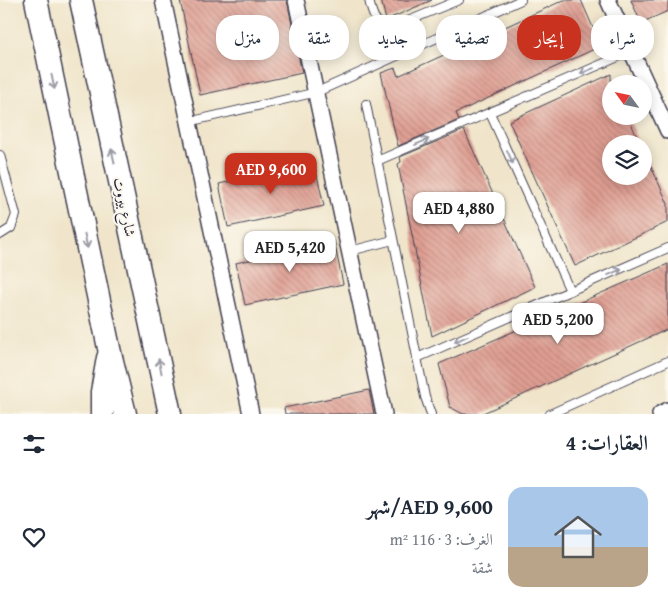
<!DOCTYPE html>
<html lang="ar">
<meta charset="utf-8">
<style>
:root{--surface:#fff;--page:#f2f2f3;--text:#1f2937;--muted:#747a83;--line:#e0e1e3;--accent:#c8321e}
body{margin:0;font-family:"Gentium Book Plus",Amiri,serif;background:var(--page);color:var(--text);direction:rtl;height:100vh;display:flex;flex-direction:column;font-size:19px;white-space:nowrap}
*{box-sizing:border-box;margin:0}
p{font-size:16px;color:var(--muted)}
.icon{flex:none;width:28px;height:28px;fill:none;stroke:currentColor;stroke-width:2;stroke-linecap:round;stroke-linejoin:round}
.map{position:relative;height:414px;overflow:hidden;direction:ltr}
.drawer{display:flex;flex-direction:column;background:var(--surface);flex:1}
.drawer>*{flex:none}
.banner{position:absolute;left:15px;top:15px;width:639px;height:45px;direction:rtl;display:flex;gap:10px}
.needle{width:32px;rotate:303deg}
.tools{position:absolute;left:602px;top:75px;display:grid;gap:10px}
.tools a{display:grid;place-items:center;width:50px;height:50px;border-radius:50%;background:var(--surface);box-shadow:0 2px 12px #0003;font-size:25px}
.price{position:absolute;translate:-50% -42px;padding:0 11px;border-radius:10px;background:#fff;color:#222;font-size:16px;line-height:32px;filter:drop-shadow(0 1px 2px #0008)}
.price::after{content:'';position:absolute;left:50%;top:30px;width:15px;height:11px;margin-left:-8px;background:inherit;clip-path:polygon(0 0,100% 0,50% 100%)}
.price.on{background:var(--accent);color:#fff}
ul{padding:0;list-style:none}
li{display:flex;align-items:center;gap:15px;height:125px;padding:0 20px}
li+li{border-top:1px solid var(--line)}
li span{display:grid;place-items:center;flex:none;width:140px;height:100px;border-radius:15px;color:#555}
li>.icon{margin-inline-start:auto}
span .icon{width:60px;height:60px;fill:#fffc;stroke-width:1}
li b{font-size:21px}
h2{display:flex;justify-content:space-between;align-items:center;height:60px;padding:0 20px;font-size:21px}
.pill{padding:0 18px;border-radius:20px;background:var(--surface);box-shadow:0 2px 12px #0003;font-size:18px;line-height:45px}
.pill.on{background:var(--accent);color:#fff}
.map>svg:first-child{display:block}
</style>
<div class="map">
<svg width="668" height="414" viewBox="0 0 668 414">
<defs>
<pattern id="building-back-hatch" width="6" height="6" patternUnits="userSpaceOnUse" patternTransform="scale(1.25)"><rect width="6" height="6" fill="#e09e92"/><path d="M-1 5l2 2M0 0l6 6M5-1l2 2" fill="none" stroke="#b58078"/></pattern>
</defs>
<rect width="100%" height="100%" fill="#fbf7ec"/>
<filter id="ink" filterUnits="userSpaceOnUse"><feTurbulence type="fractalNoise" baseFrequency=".02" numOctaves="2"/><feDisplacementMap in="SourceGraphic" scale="10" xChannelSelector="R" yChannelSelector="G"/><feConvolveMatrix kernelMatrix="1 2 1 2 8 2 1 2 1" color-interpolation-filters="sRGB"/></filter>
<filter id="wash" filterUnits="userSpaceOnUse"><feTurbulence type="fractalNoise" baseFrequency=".0096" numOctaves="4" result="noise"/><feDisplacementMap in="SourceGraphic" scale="20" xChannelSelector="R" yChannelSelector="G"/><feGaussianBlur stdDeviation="1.12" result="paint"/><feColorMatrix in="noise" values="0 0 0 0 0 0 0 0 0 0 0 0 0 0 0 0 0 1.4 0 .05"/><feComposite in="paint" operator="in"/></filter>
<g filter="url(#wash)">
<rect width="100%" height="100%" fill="#f0e5ca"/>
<g id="blocks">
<g fill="url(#building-back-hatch)">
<path d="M180 0H287L302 73 200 95Z"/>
<path d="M381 0H432L386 20Z"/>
<path d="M564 0H581L601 46 456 113 459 120 398 146 381 73 395 68 398 76Z"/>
<path d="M631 0H668V11L641 23Z"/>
<path d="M611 74V116H628L640 144H611V176H644V151L668 204V222L575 266 509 121Z"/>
<path d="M464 130 535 287 432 336 398 164 401 162 400 157Z"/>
<path d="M314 162 324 206 228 227 219 184Z"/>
<path d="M334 241 343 284 245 305 236 263Z"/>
<path d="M668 264V329L481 414H463L450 407 439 364Z"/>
<path d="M369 390 374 414H285L284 408Z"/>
</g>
</g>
</g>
<g filter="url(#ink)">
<use href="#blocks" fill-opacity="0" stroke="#413f50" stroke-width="1"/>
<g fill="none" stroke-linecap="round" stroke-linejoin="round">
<g stroke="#413f50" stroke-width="10">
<g id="lane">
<path d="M369 0C372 14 375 26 391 28L459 0"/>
<path d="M366 104 425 397 431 414"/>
<path d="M490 113 570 291"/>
<path d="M188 122 317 92 521 0"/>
<path d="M0 155 16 215 11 228 0 235"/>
<path d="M377 161 632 51"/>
<path d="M350 251 393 240"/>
<path d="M417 358 668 248"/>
<path d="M550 414 668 361"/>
</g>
</g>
<g stroke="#413f50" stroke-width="18">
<g id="street">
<path d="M163 0 251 414"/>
<path d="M296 0 384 414"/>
<path d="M608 0 668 131"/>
<path d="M660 414 668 410"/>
</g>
</g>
<g stroke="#413f50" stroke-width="25">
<g id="primary">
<path d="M36 0 110 353 125 414"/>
<path d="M81 0 170 414"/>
<path d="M102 414V392L108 358"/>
</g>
</g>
<use href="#lane" stroke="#fff" stroke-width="8"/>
<use href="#street" stroke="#fff" stroke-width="15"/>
<use href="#primary" stroke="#fff" stroke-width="22"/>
</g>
<defs><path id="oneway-shaft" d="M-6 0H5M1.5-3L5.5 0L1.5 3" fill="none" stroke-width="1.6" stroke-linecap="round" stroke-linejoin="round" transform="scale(1.25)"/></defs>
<g stroke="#9c9ca7">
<use href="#oneway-shaft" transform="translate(587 71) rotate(157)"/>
<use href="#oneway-shaft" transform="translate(53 82) rotate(78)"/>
<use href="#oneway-shaft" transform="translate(422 142) rotate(-23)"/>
<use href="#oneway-shaft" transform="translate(113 156) rotate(-102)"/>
<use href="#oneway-shaft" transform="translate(510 157) rotate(66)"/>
<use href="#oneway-shaft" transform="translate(86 241) rotate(78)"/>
<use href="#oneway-shaft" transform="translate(615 272) rotate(-24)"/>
<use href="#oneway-shaft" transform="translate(461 339) rotate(156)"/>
<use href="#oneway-shaft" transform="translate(160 366) rotate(-102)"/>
</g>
</g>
<g text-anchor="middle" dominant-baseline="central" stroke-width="4" stroke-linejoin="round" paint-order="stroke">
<g font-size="15" fill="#22223b" stroke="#fbf7ec">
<text transform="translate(125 207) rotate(78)">شارع بيروت</text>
</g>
</g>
</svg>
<div class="tools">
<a><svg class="needle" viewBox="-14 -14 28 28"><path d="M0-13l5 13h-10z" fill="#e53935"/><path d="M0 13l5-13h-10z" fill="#747a83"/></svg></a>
<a><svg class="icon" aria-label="layers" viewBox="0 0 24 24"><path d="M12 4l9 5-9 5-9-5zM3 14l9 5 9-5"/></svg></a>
</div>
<b class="price on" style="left:271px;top:195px">AED 9,600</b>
<b class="price" style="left:459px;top:234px">AED 4,880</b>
<b class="price" style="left:290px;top:273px">AED 5,420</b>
<b class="price" style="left:558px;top:345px">AED 5,200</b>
<div class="banner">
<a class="pill">شراء</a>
<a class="pill on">إيجار</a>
<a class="pill">تصفية</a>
<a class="pill">جديد</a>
<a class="pill">شقة</a>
<a class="pill">منزل</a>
</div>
</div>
<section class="drawer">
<h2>العقارات: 4<svg class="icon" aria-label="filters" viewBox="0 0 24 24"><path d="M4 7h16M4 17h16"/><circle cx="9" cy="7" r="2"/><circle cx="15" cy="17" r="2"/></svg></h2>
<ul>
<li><span style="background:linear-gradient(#a9c7e8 60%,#b9a48a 0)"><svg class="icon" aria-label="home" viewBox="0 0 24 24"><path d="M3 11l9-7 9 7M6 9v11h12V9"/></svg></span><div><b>AED 9,600/شهر</b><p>الغرف: 3 · 116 m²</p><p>شقة</p></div><svg class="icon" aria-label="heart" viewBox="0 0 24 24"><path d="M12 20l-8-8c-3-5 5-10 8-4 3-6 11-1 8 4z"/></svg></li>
</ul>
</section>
